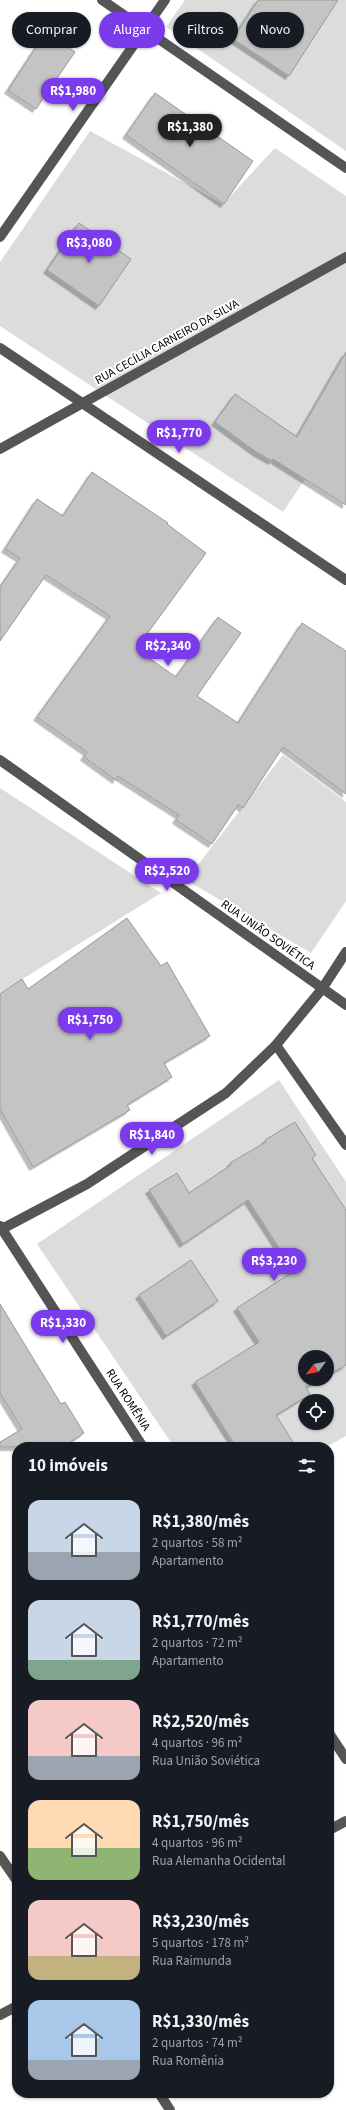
<!DOCTYPE html>
<html lang="pt">
<meta charset="utf-8">
<style>
:root{--surface:#171b24;--page:#20242c;--text:#f1f3f6;--muted:#9ea1a6;--accent:#7c3aed}
body{margin:0;font-family:"Source Sans 3",sans-serif;background:var(--page);color:var(--text);height:100vh;display:flex;flex-direction:column;font-size:15px;white-space:nowrap}
*{box-sizing:border-box;margin:0}
p{font-size:13px;color:var(--muted)}
.icon{flex:none;width:22px;height:22px;fill:none;stroke:currentColor;stroke-width:2;stroke-linecap:round;stroke-linejoin:round}
.map{position:relative;flex:1;overflow:hidden}
.sheet{position:absolute;left:12px;top:1442px;width:322px;height:656px;display:flex;flex-direction:column;background:var(--surface);border-radius:16px;box-shadow:0 1px 3px #0004}
.sheet>*{flex:none}
.hud{position:absolute;left:12px;top:12px;width:322px;height:36px;display:flex;gap:8px}
.needle{width:26px;rotate:238deg}
.buttons{position:absolute;left:298px;top:1350px;display:grid;gap:8px}
.buttons a{display:grid;place-items:center;width:36px;height:36px;border-radius:50%;background:var(--surface);box-shadow:0 1px 3px #0004;font-size:20px}
.price{position:absolute;translate:-50% -34px;padding:0 9px;border-radius:14px;background:var(--accent);color:#fff;font-size:13px;line-height:26px;filter:drop-shadow(0 1px 2px #0008)}
.price::after{content:'';position:absolute;left:50%;top:24px;width:12px;height:9px;margin-left:-6px;background:inherit;clip-path:polygon(0 0,100% 0,50% 100%)}
.price.on{background:#222;color:#fff}
ul{padding:0;list-style:none}
li{display:flex;align-items:center;gap:12px;height:100px;padding:0 16px}
li span{display:grid;place-items:center;flex:none;width:112px;height:80px;border-radius:12px;color:#555}
li>.icon{margin-inline-start:auto}
span .icon{width:48px;height:48px;fill:#fffc;stroke-width:1}
li b{font-size:17px}
h2{display:flex;justify-content:space-between;align-items:center;height:48px;padding:0 16px;font-size:17px}
.tag{padding:0 14px;border-radius:18px;background:var(--surface);box-shadow:0 1px 3px #0004;font-size:14px;line-height:36px}
.tag.on{background:var(--accent);color:#fff}
.map>svg:first-child{display:block}
</style>
<div class="map">
<svg width="346" height="2110" viewBox="0 0 346 2110">
<defs>
<filter id="shadow"><feDropShadow dx="-3.5" dy="3.5" stdDeviation="0" flood-color="#0004"/></filter>
</defs>
<rect width="100%" height="100%" fill="#fff"/>
<g fill="#dcdcdc" fill-rule="evenodd">
<path d="M185 0H346V151L166 27Z"/>
<path d="M90 131 223 204 275 148 346 196V418L283 512 0 326V262Z"/>
<path d="M283 755 346 802V901L311 953 186 880Z"/>
<path d="M0 788 161 893 0 993Z"/>
<path d="M279 1080 346 1182V1436L326 1447H174L37 1244ZM305 1357H327V1379H305ZM305 1401H327V1423H305Z"/>
</g>
<g fill="#c4c4c4" stroke="#999" filter="url(#shadow)">
<path d="M258 0H338L289 76 233 39Z"/>
<path d="M46 32 75 52 36 109 8 90Z"/>
<path d="M155 93 253 161 224 204 126 135Z"/>
<path d="M79 223 131 259 99 306 47 270Z"/>
<path d="M346 352V505L273 459 272 461 256 452 215 422 235 394 297 437Z"/>
<path d="M92 472 168 523 167 524 206 553 136 649 176 677 218 617 241 633 197 696 238 723 302 623 346 651V794L283 747 243 808 238 805 212 844 176 820 179 815 118 776 116 780 84 757 87 752 37 717 110 616 46 575 0 641V587L20 558 5 549 37 499 63 516Z"/>
<path d="M127 918 161 966 167 962 210 1036 164 1063 172 1077 127 1105 130 1110 33 1167 0 1109V994L22 979 28 989Z"/>
<path d="M295 1122 316 1155 312 1158 346 1210V1365L327 1376V1357H305V1379H321L306 1387 310 1394 276 1415 296 1447H236L195 1382 259 1342 237 1308 294 1271 248 1200 183 1244 149 1190 177 1173 189 1193 231 1165 230 1163 266 1142 265 1140Z"/>
<path d="M191 1260 218 1301 166 1336 139 1295Z"/>
<path d="M0 1304 61 1404 65 1402 84 1433 63 1447H0V1442L22 1429 0 1393Z"/>
</g>
<g fill="none" stroke-linecap="round" stroke-linejoin="round">
<g stroke="#555" stroke-width="10">
<path d="M102 0 346 168"/>
<path d="M0 237 165 0"/>
<path d="M0 348 346 580"/>
<path d="M0 449 346 257"/>
<path d="M0 760 346 1005"/>
<path d="M276 1045 346 1145"/>
<path d="M0 1226 143 1447"/>
<path d="M0 1230 87 1184 226 1093 276 1045 322 989 346 952"/>
<path d="M329 1733 346 1759"/>
<path d="M329 1830 346 1821"/>
<path d="M0 1856 17 1881"/>
<path d="M0 2015 17 2006"/>
<path d="M159 2093 170 2110"/>
</g>
</g>
<g text-anchor="middle" dominant-baseline="central" stroke-width="4" stroke-linejoin="round" paint-order="stroke">
<g font-size="12" fill="#000" stroke="#fff">
<text transform="translate(167 342) rotate(-29)">RUA CECÍLIA CARNEIRO DA SILVA</text>
<text transform="translate(268 935) rotate(35)">RUA UNIÃO SOVIÉTICA</text>
<text transform="translate(128 1400) rotate(57)">RUA ROMÊNIA</text>
</g>
</g>
</svg>
<div class="buttons">
<a><svg class="needle" viewBox="-14 -14 28 28"><path d="M0-13l5 13h-10z" fill="#e53935"/><path d="M0 13l5-13h-10z" fill="#9ea1a6"/></svg></a>
<a><svg class="icon" aria-label="locate" viewBox="0 0 24 24"><circle cx="12" cy="12" r="6"/><path d="M12 2v4M12 18v4M2 12h4M18 12h4"/></svg></a>
</div>
<b class="price" style="left:73px;top:112px">R$1,980</b>
<b class="price on" style="left:190px;top:148px">R$1,380</b>
<b class="price" style="left:89px;top:264px">R$3,080</b>
<b class="price" style="left:179px;top:454px">R$1,770</b>
<b class="price" style="left:168px;top:667px">R$2,340</b>
<b class="price" style="left:167px;top:892px">R$2,520</b>
<b class="price" style="left:90px;top:1041px">R$1,750</b>
<b class="price" style="left:152px;top:1156px">R$1,840</b>
<b class="price" style="left:274px;top:1282px">R$3,230</b>
<b class="price" style="left:63px;top:1344px">R$1,330</b>
<div class="hud">
<a class="tag">Comprar</a>
<a class="tag on">Alugar</a>
<a class="tag">Filtros</a>
<a class="tag">Novo</a>
</div>
<section class="sheet">
<h2>10 imóveis<svg class="icon" aria-label="filters" viewBox="0 0 24 24"><path d="M4 7h16M4 17h16"/><circle cx="9" cy="7" r="2"/><circle cx="15" cy="17" r="2"/></svg></h2>
<ul>
<li><span style="background:linear-gradient(#c9d6e8 65%,#9aa5b1 0)"><svg class="icon" aria-label="home" viewBox="0 0 24 24"><path d="M3 11l9-7 9 7M6 9v11h12V9"/></svg></span><div><b>R$1,380/mês</b><p>2 quartos · 58 m²</p><p>Apartamento</p></div></li>
<li><span style="background:linear-gradient(#c9d6e8 75%,#7fa58c 0)"><svg class="icon" aria-label="home" viewBox="0 0 24 24"><path d="M3 11l9-7 9 7M6 9v11h12V9"/></svg></span><div><b>R$1,770/mês</b><p>2 quartos · 72 m²</p><p>Apartamento</p></div></li>
<li><span style="background:linear-gradient(#f6c9c9 70%,#9aa5b1 0)"><svg class="icon" aria-label="home" viewBox="0 0 24 24"><path d="M3 11l9-7 9 7M6 9v11h12V9"/></svg></span><div><b>R$2,520/mês</b><p>4 quartos · 96 m²</p><p>Rua União Soviética</p></div></li>
<li><span style="background:linear-gradient(#ffd9b3 60%,#8fb573 0)"><svg class="icon" aria-label="home" viewBox="0 0 24 24"><path d="M3 11l9-7 9 7M6 9v11h12V9"/></svg></span><div><b>R$1,750/mês</b><p>4 quartos · 96 m²</p><p>Rua Alemanha Ocidental</p></div></li>
<li><span style="background:linear-gradient(#f6c9c9 70%,#c2b280 0)"><svg class="icon" aria-label="home" viewBox="0 0 24 24"><path d="M3 11l9-7 9 7M6 9v11h12V9"/></svg></span><div><b>R$3,230/mês</b><p>5 quartos · 178 m²</p><p>Rua Raimunda</p></div></li>
<li><span style="background:linear-gradient(#a9c7e8 75%,#9aa5b1 0)"><svg class="icon" aria-label="home" viewBox="0 0 24 24"><path d="M3 11l9-7 9 7M6 9v11h12V9"/></svg></span><div><b>R$1,330/mês</b><p>2 quartos · 74 m²</p><p>Rua Romênia</p></div></li>
</ul>
</section>
</div>
